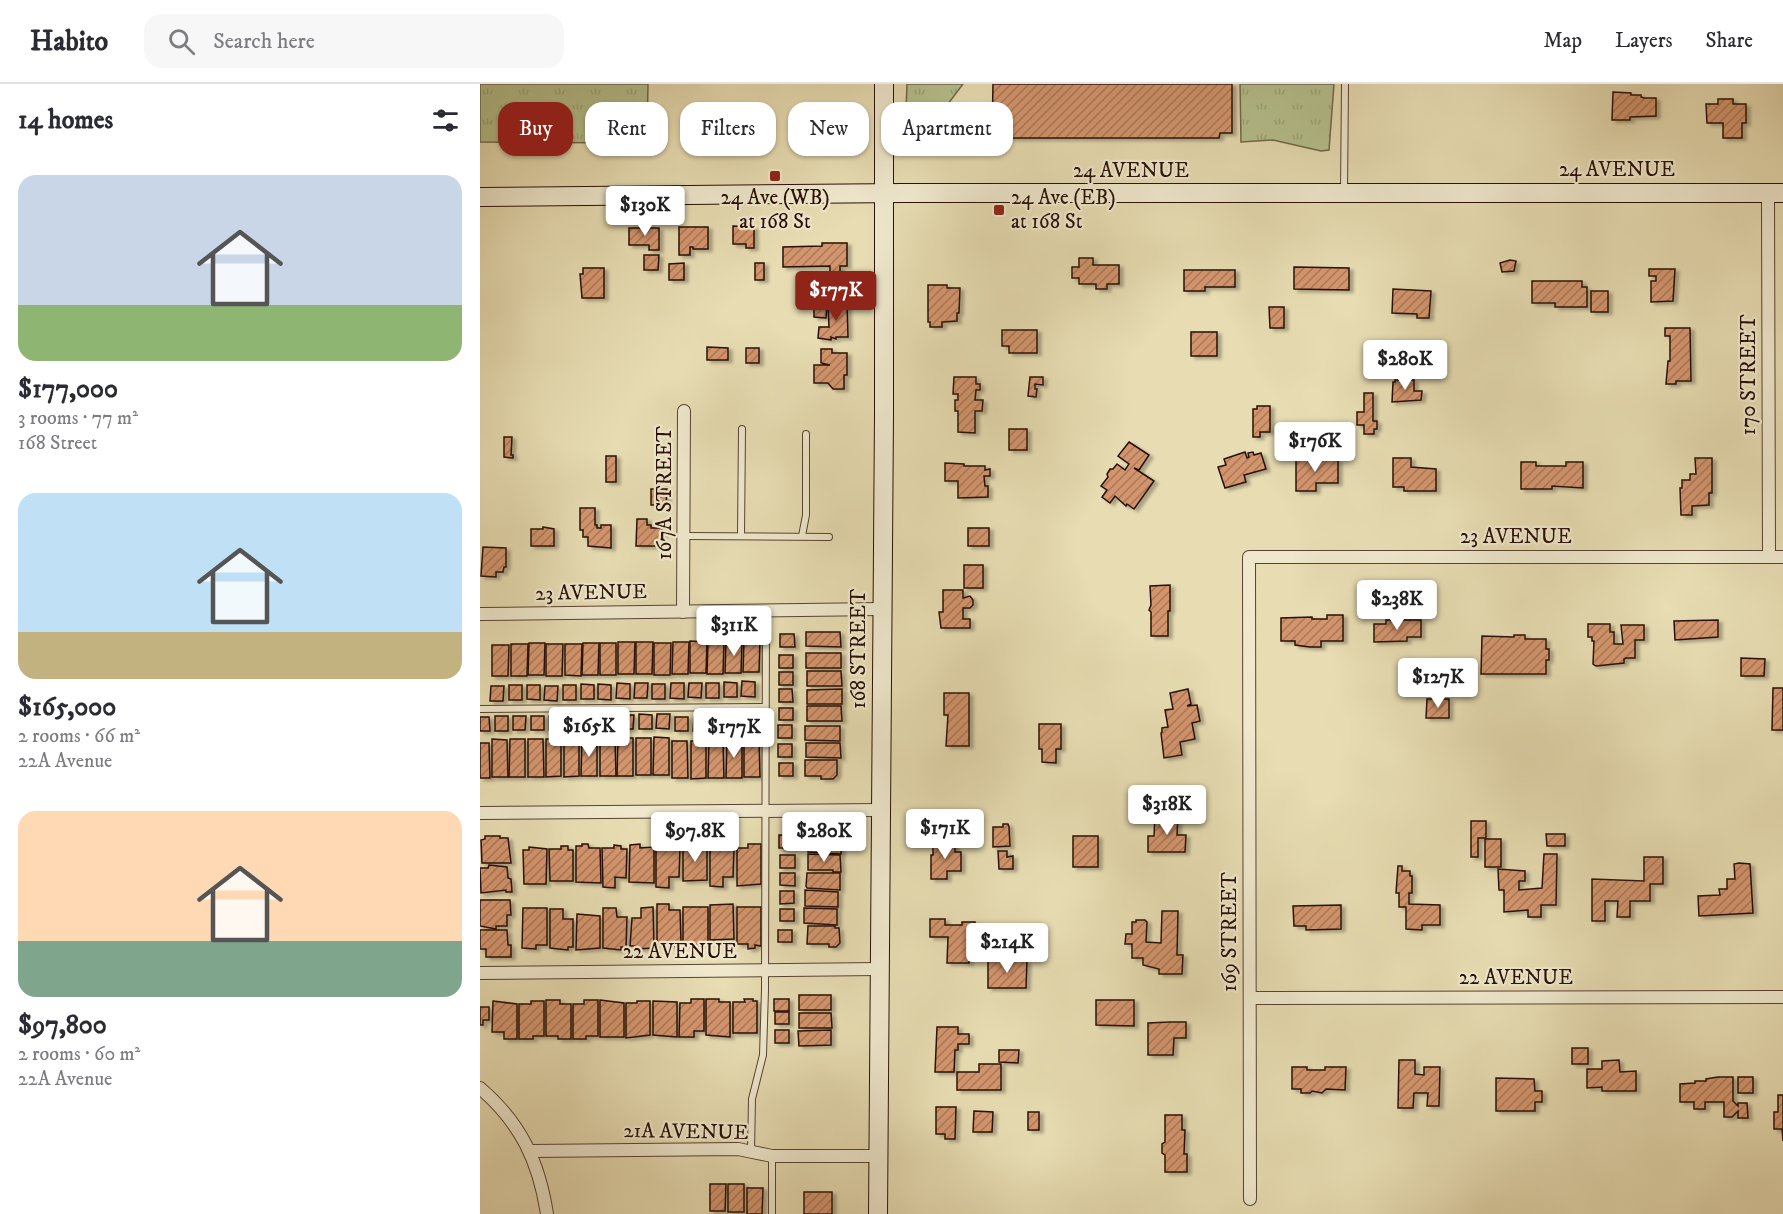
<!DOCTYPE html>
<meta charset="utf-8">
<style>
:root{--surface:#fff;--page:#f7f7f7;--text:#2b2b33;--muted:#7c7c81;--line:#e1e1e2;--accent:#8f2418}
body{margin:0;font-family:"IM FELL DW Pica",serif;background:var(--page);color:var(--text);height:100vh;display:flex;flex-direction:column;font-size:22px;white-space:nowrap}
*{box-sizing:border-box;margin:0}
p{font-size:20px;color:var(--muted)}
.icon{flex:none;width:33px;height:33px;fill:none;stroke:currentColor;stroke-width:2;stroke-linecap:round;stroke-linejoin:round}
.map{position:relative;flex:1;overflow:hidden}
.sheet{display:flex;flex-direction:column;background:var(--surface);width:480px}
.sheet>*{flex:none}
.top-card{position:absolute;left:18px;top:18px;width:570px;height:54px;display:flex;gap:12px}
.price{position:absolute;translate:-50% -51px;padding:0 14px;border-radius:6px;background:#fff;color:#222;font-size:20px;line-height:39px;filter:drop-shadow(0 2px 3px #0008)}
.price::after{content:'';position:absolute;left:50%;top:36px;width:18px;height:14px;margin-left:-9px;background:inherit;clip-path:polygon(0 0,100% 0,50% 100%)}
.price.on{background:var(--accent);color:#fff}
ul{padding:0;list-style:none}
li{display:grid;align-content:center;gap:12px;height:318px;padding:0 18px}
li span{display:grid;place-items:center;height:186px;border-radius:18px;color:#555}
li>.icon{margin-inline-start:auto}
span .icon{width:108px;height:108px;fill:#fffc;stroke-width:1}
li b{font-size:26px}
h2{display:flex;justify-content:space-between;align-items:center;height:72px;padding:0 18px;font-size:26px}
.pill{padding:0 21px;border-radius:18px;background:var(--surface);box-shadow:0 2px 4px #0004;font-size:21px;line-height:54px}
.pill.on{background:var(--accent);color:#fff}
header{display:flex;align-items:center;gap:36px;box-sizing:border-box;height:84px;padding:0 30px;background:var(--surface);border-bottom:2px solid var(--line)}
header strong{font-size:28px}
nav{display:flex;gap:33px;margin-inline-start:auto;font-size:21px}
.search{width:420px;height:54px;background:var(--page);display:flex;align-items:center;gap:15px;box-sizing:border-box;padding:0 21px;border-radius:18px;color:var(--muted);font-size:22px}
main{display:flex;flex:1;min-height:0}
.map>svg:first-child{display:block}
</style>
<header>
<strong>Habito</strong>
<div class="search"><svg class="icon" aria-label="search" viewBox="0 0 24 24"><circle cx="10" cy="10" r="6"/><path d="M15 15l6 6"/></svg>Search here</div>
<nav><a>Map</a><a>Layers</a><a>Share</a></nav>
</header>
<main>
<section class="sheet">
<h2>14 homes<svg class="icon" aria-label="filters" viewBox="0 0 24 24"><path d="M4 7h16M4 17h16"/><circle cx="9" cy="7" r="2"/><circle cx="15" cy="17" r="2"/></svg></h2>
<ul>
<li><span style="background:linear-gradient(#c9d6e8 70%,#8fb573 0)"><svg class="icon" aria-label="home" viewBox="0 0 24 24"><path d="M3 11l9-7 9 7M6 9v11h12V9"/></svg></span><div><b>$177,000</b><p>3 rooms · 77 m²</p><p>168 Street</p></div></li>
<li><span style="background:linear-gradient(#bfe0f5 75%,#c2b280 0)"><svg class="icon" aria-label="home" viewBox="0 0 24 24"><path d="M3 11l9-7 9 7M6 9v11h12V9"/></svg></span><div><b>$165,000</b><p>2 rooms · 66 m²</p><p>22A Avenue</p></div></li>
<li><span style="background:linear-gradient(#ffd9b3 70%,#7fa58c 0)"><svg class="icon" aria-label="home" viewBox="0 0 24 24"><path d="M3 11l9-7 9 7M6 9v11h12V9"/></svg></span><div><b>$97,800</b><p>2 rooms · 60 m²</p><p>22A Avenue</p></div></li>
</ul>
</section>
<div class="map">
<svg width="1303" height="1130" viewBox="0 0 1303 1130">
<defs>
<pattern id="grass-tufts" width="24" height="20" patternUnits="userSpaceOnUse" patternTransform="scale(1.5)"><rect width="24" height="20" fill="#b5c08d"/><path d="M3 7l-1-3M5 7V3M7 7l1-3M15 17l-1-3M17 17v-4M19 17l1-3" fill="none" stroke="#9ca478"/></pattern>
<pattern id="building-hatch" width="6" height="6" patternUnits="userSpaceOnUse" patternTransform="scale(1.5)"><rect width="6" height="6" fill="#d3956d"/><path d="M-1 1l2-2M0 6l6-6M5 7l2-2" fill="none" stroke="#ab7858"/></pattern>
<filter id="shadow"><feDropShadow dx="4" dy="2.5" stdDeviation="1.5" flood-color="#0004"/></filter>
</defs>
<rect width="100%" height="100%" fill="#e7dcb2"/>
<filter id="stains"><feTurbulence type="fractalNoise" baseFrequency=".00333" numOctaves="4"/><feColorMatrix values="0 0 0 0 .2 0 0 0 0 .09 0 0 0 0 .02 0 0 0 .5 -.17"/></filter>
<radialGradient id="worn" r=".72"><stop offset=".6" stop-color="#630" stop-opacity="0"/><stop offset="1" stop-color="#630" stop-opacity=".3"/></radialGradient>
<g fill="url(#grass-tufts)" stroke="#6f684a" stroke-width="1.5">
<path d="M0 0H168L167 54 159 59 0 58Z"/>
<path d="M427 0H483L446 49 425 51Z"/>
<path d="M760 0H854L849 66 841 67 793 56 761 58Z"/>
</g>
<g fill="url(#building-hatch)" stroke="#291007" stroke-width="1.5" filter="url(#shadow)">
<path d="M513 0H752V49H740L739 54H512Z"/>
<path d="M1133 8 1151 9V11H1161V13L1164 14H1176V32L1150 33V36H1132Z"/>
<path d="M1238 15H1253V20H1266V39H1262V54H1243V39H1227L1226 20H1238Z"/>
<path d="M253 142 274 143V164H266V160H253Z"/>
<path d="M199 143H228V165H213V163H210V171H199Z"/>
<path d="M149 144H179V166H169V161H149Z"/>
<path d="M342 159H367V182H360V188H350V182L303 183V163L342 162Z"/>
<path d="M164 171H179L178 186H164Z"/>
<path d="M599 174H613V181H639V200H627V205H616V200H599V194H592V183H599Z"/>
<path d="M1030 176 1036 177 1034 187 1022 188 1020 179Z"/>
<path d="M204 179V196H189V180Z"/>
<rect x="275" y="179" width="9" height="17"/>
<path d="M814 183 869 184V206L814 205Z"/>
<path d="M103 184H124V214H102L100 190H103Z"/>
<path d="M1169 185H1195L1193 217 1171 218V197H1176V192H1169Z"/>
<path d="M704 186H755V203H725V207H704Z"/>
<path d="M1052 197H1102V203H1107V223H1075V219H1052Z"/>
<path d="M448 201H467V204H480L479 229H477V237L462 238V243H450V238H448Z"/>
<path d="M913 205 951 207 949 234H937V230L912 229Z"/>
<rect x="1111" y="207" width="17" height="21"/>
<path d="M334 219H347L346 234 334 233Z"/>
<path d="M348 219H367L368 253H356V255L351 253V256L338 254 339 243H349Z"/>
<path d="M789 223H804V244H790Z"/>
<path d="M1185 244H1210L1211 297H1196V300H1186L1188 277H1190V252H1185Z"/>
<path d="M522 246H557V269H529V262H522Z"/>
<rect x="711" y="248" width="26" height="24"/>
<path d="M227 263 248 264V276H227Z"/>
<rect x="266" y="264" width="13" height="15"/>
<path d="M341 265H352V269H367V291H364V305H353L348 299H334V281H350L341 279Z"/>
<path d="M474 293H496V300H500V306H496L495 316H503L502 327H495V349L478 348V327H475V316H478V310H473Z"/>
<path d="M550 293H563V301L555 300V305H557L556 313 548 312Z"/>
<path d="M915 296H934V307H942L941 316 912 318 913 298H915Z"/>
<path d="M884 309H893V337H897V345H894V350H884V341H877V328H884Z"/>
<path d="M777 322H790V348H780V353H773V325H777Z"/>
<rect x="529" y="345" width="18" height="21"/>
<path d="M24 353H32L31 371H33V374L24 373Z"/>
<path d="M649 358 669 371 659 386 654 384 674 397 654 425 647 420 646 422 635 412 630 419 622 413 627 406 621 402 628 393 627 390 630 385H633L637 380 645 386 649 380 638 372Z"/>
<path d="M765 368 767 374 769 373 768 369 773 368 774 371 781 369 786 385 764 391 766 398 745 404 738 383 746 381 744 375Z"/>
<path d="M830 370H842V376H858V399H836V407H816V376L830 375Z"/>
<rect x="126" y="372" width="10" height="26"/>
<path d="M913 374H931V383L956 385V407H924V403H913Z"/>
<path d="M1215 374H1232V409H1229V421L1212 422V431H1201L1200 404H1202V396H1210V390H1216Z"/>
<path d="M1041 378H1056V382H1086V378H1103V404L1072 402V405H1041Z"/>
<path d="M465 379 484 380V382H505V386L510 385V392H504L505 402H508V413L478 414V397H465Z"/>
<path d="M171 405H187L186 421H171Z"/>
<path d="M100 424H115V441H117V444H121V441H131V464L108 462V453H103V446H100Z"/>
<path d="M157 435H167V441H171V444H182V462H156Z"/>
<path d="M63 443 74 445V462H51V445H63Z"/>
<rect x="488" y="444" width="21" height="18"/>
<path d="M3 463 26 464V483H24L23 488H16V493L1 492Z"/>
<rect x="484" y="481" width="19" height="23"/>
<path d="M690 501V527H688V552H671V528L669 526 671 521 670 502Z"/>
<path d="M463 506H483V514L490 512 493 516V521L490 524H483V535H490V544H461L459 528H463Z"/>
<path d="M847 531H863V557H841V563H830L815 561V557H801V534L832 533V535H847Z"/>
<path d="M906 536H941V553H927V557L894 558V540H906Z"/>
<path d="M1238 536V553L1195 556 1194 537Z"/>
<path d="M1108 540H1130V548H1134V560H1143L1141 541H1164V556H1155V574H1146L1144 575V579L1116 582 1113 580 1114 557H1112V553H1108Z"/>
<path d="M326 548H360L361 563 326 562Z"/>
<path d="M300 550H314L315 563H300Z"/>
<path d="M1034 551H1045V555H1066V565H1069V576H1066V590H1001L1002 552 1034 553Z"/>
<path d="M264 556H280L279 588H263Z"/>
<path d="M210 557 227 558 226 589H210Z"/>
<path d="M246 557H262L261 589H245Z"/>
<path d="M138 558H155L154 590H138Z"/>
<path d="M156 558H173L172 590H156Z"/>
<path d="M193 558H209L208 590H192Z"/>
<path d="M228 558H244L243 590H227Z"/>
<path d="M49 559H65L64 591H48Z"/>
<path d="M103 559H119L118 591H102Z"/>
<rect x="120" y="559" width="16" height="32"/>
<path d="M174 559H191L190 591H174Z"/>
<path d="M31 560H48L47 592H31Z"/>
<path d="M66 560H83L82 592H66Z"/>
<path d="M85 560H102L101 592 85 591Z"/>
<path d="M12 561H29L28 592H12Z"/>
<rect x="326" y="569" width="35" height="15"/>
<rect x="299" y="571" width="14" height="13"/>
<path d="M1261 574 1285 575 1284 592H1261Z"/>
<path d="M327 587H361L362 602H327Z"/>
<rect x="299" y="588" width="14" height="13"/>
<path d="M262 597 275 598V613L261 612Z"/>
<path d="M244 598 257 599V613H244Z"/>
<path d="M137 599 150 600V615L136 614Z"/>
<path d="M155 599H168L167 614H154Z"/>
<path d="M191 599H204V615L190 614Z"/>
<path d="M209 599H222L221 614 208 613Z"/>
<rect x="226" y="599" width="13" height="15"/>
<path d="M101 600 114 601V615H101Z"/>
<path d="M118 600 131 601V616L118 615Z"/>
<rect x="172" y="600" width="13" height="15"/>
<rect x="29" y="601" width="13" height="15"/>
<path d="M47 601H60V616L47 615Z"/>
<rect x="83" y="601" width="13" height="15"/>
<path d="M11 602H24L23 617H10Z"/>
<path d="M65 602H78L77 617 64 616Z"/>
<path d="M1293 604H1303V646H1292Z"/>
<path d="M299 605H312L313 618H299Z"/>
<path d="M362 605V620H327V606Z"/>
<path d="M708 605 711 620 707 622 717 621 720 637 712 639 715 655 700 658 702 671 684 674 681 649 682 648V644L688 643 685 626 693 625 690 609Z"/>
<path d="M464 609H489V662H466L468 631H464Z"/>
<path d="M947 615H969V634H946Z"/>
<path d="M327 622H361L362 637H327Z"/>
<rect x="299" y="624" width="14" height="12"/>
<path d="M159 630 172 631V645H159Z"/>
<path d="M177 630H190L189 645 176 644Z"/>
<path d="M105 631 117 632V646L104 645Z"/>
<path d="M123 631 136 632V646L123 645Z"/>
<path d="M141 631H154L153 645H141Z"/>
<rect x="15" y="632" width="13" height="15"/>
<path d="M33 632H46L45 646H33Z"/>
<rect x="51" y="632" width="13" height="14"/>
<rect x="69" y="632" width="13" height="14"/>
<rect x="87" y="632" width="13" height="14"/>
<rect x="249" y="632" width="13" height="15"/>
<path d="M0 633H9L10 647H0Z"/>
<rect x="195" y="633" width="13" height="14"/>
<path d="M214 633H226V648L213 647Z"/>
<rect x="231" y="633" width="13" height="14"/>
<path d="M264 637H276V651H263Z"/>
<path d="M559 640H581V665H576V679L562 678V665H559Z"/>
<rect x="298" y="641" width="14" height="13"/>
<path d="M325 642H360V657L325 656Z"/>
<path d="M174 653 189 654V691H173Z"/>
<path d="M138 654H153V692H137Z"/>
<rect x="156" y="654" width="15" height="37"/>
<path d="M12 655 27 656 28 693H12Z"/>
<path d="M30 655H45V693H29Z"/>
<path d="M48 655H63L64 693H48Z"/>
<path d="M66 655H81V692L66 693Z"/>
<path d="M84 655H99V692L84 693Z"/>
<path d="M102 655H117V692H101Z"/>
<path d="M120 655H135L136 692H120Z"/>
<path d="M229 656 243 657 244 694H228Z"/>
<path d="M247 656H262V694H246Z"/>
<path d="M264 656H279L280 693H264Z"/>
<path d="M192 657H207L208 694H192Z"/>
<path d="M211 657H226V694L211 695Z"/>
<path d="M0 659H9L10 694H0Z"/>
<path d="M326 659H360L361 674 326 673Z"/>
<rect x="298" y="660" width="14" height="13"/>
<path d="M325 676H357V691L353 695H341V692H325Z"/>
<rect x="299" y="679" width="14" height="13"/>
<path d="M684 731H698L697 751H706L705 768H668V752H674L675 732H684Z"/>
<path d="M991 737H1006V754H998V773H991Z"/>
<path d="M523 740H528L529 743 530 762 513 763V743H523Z"/>
<path d="M1066 750H1085V762H1067Z"/>
<rect x="299" y="751" width="14" height="13"/>
<path d="M356 751 361 755V770L328 768 327 752Z"/>
<path d="M5 752H20V754H28L31 779H2L1 756 5 755Z"/>
<rect x="593" y="752" width="25" height="31"/>
<rect x="1005" y="755" width="16" height="28"/>
<path d="M453 757H471V759H475V768H481V787H467V795H451V771H453Z"/>
<path d="M207 759H216V763H227V796L203 797V760Z"/>
<path d="M102 760H108L109 764H120L121 799 96 798V762H102Z"/>
<path d="M160 760V764L174 763V799L149 798 150 761Z"/>
<path d="M240 760H248V764H254L253 793H243V803L230 802V763H240Z"/>
<path d="M268 760H281V800L257 802V764H268Z"/>
<path d="M134 761 141 762V765H147L146 794 135 793V804L123 803 122 764H134Z"/>
<path d="M187 761H194V764H200L199 793H189V804L176 803V763L187 764Z"/>
<path d="M81 762H88V766H93V797H70L69 765H81Z"/>
<path d="M49 763 67 765 66 800H44L43 766H49Z"/>
<path d="M518 767H527V773L533 772V785H519Z"/>
<path d="M328 770 360 771 361 788H353V786H328Z"/>
<path d="M1064 770H1077L1076 821H1061V833H1048V826L1024 828V806H1019L1018 785 1045 787V797H1039V806L1062 804Z"/>
<rect x="300" y="771" width="15" height="13"/>
<path d="M1164 773H1183V800H1170V817H1150V833H1137L1138 817H1125V837H1112V795L1164 797Z"/>
<path d="M1259 779 1270 780 1273 829 1219 832 1218 812 1240 811 1239 805H1247V795H1255L1254 780Z"/>
<path d="M9 781 27 783 28 794 31 795 32 808H26V806L1 809 0 784H8Z"/>
<path d="M918 782H922V787H930V792H932V809H929V820L960 821V841H942V846L926 845V823H919V809H916Z"/>
<path d="M300 789H315V802L300 801Z"/>
<path d="M327 789H360V806L327 804 326 802Z"/>
<path d="M325 806 358 808V823L325 822Z"/>
<path d="M300 807H314V819L300 820Z"/>
<path d="M0 816H30L31 831H27V842H16V845L0 842Z"/>
<path d="M177 820H189V826H200L201 858H194L195 862 177 860Z"/>
<path d="M253 820 254 855 230 856V821Z"/>
<path d="M861 821V845L826 846V842H814L813 822Z"/>
<path d="M173 823 174 864 155 865V862H150L152 834H161V824Z"/>
<path d="M203 823H228V860L203 861Z"/>
<path d="M257 823H281V862L275 861V864L268 865V860H257Z"/>
<path d="M43 824H67V861H56V865L42 864Z"/>
<path d="M123 824H136L137 833H147L146 863H141V866L123 864Z"/>
<path d="M324 824 357 825V841L324 839Z"/>
<path d="M70 825H83V835H93V863H88V866L70 864Z"/>
<rect x="300" y="825" width="14" height="12"/>
<path d="M682 827H698L697 871H703L702 890H679V885L663 881V874H652V860H645L646 850H652V838H656V836H665L667 838 666 858 681 859Z"/>
<path d="M97 830 120 832V864L96 866Z"/>
<path d="M450 835H465V841H482V838H495V854H489V879H467L468 853H450Z"/>
<path d="M328 842H355V844H359L360 859 356 863H349V860H327Z"/>
<path d="M0 846H27L28 861H31V873H6V865H0Z"/>
<rect x="298" y="846" width="14" height="12"/>
<path d="M508 877H547L546 904H508Z"/>
<rect x="319" y="911" width="32" height="15"/>
<path d="M211 915H224V947H214V953H199L200 919H211Z"/>
<path d="M226 915H239V918H250V953L226 951Z"/>
<path d="M264 915H273V917H277V949H253V918H265Z"/>
<rect x="294" y="915" width="15" height="12"/>
<path d="M66 916H80V920H91V955H78V952H66Z"/>
<path d="M104 916H118V952H106V955H93V920H104Z"/>
<path d="M120 916 144 919V953H120Z"/>
<path d="M616 916H654V942L616 941Z"/>
<path d="M13 917 37 920V955H24V948H12Z"/>
<path d="M51 917H64V952H53V955H39V920H51Z"/>
<path d="M157 917H170V951L146 954V919H157Z"/>
<path d="M173 917 197 918V953L173 951Z"/>
<path d="M0 923H9V936H3V941H0Z"/>
<rect x="295" y="928" width="14" height="12"/>
<path d="M319 929H351L352 944H319Z"/>
<path d="M690 938H706V954H694L693 971H668V939Z"/>
<path d="M457 943H478V950H489V960H478V966H475L474 988H455Z"/>
<rect x="295" y="946" width="14" height="13"/>
<path d="M351 946V961L319 962 318 947Z"/>
<rect x="1092" y="964" width="16" height="16"/>
<path d="M519 966H539L538 979 519 978Z"/>
<path d="M919 976H935V990L944 991V983H960L959 1022H947L948 1009H934L933 1024H918Z"/>
<path d="M1139 976 1140 988 1156 987V1007H1122V1003L1107 1004V985H1122V977Z"/>
<path d="M499 980H521V1006H477V988H499Z"/>
<path d="M812 983H827V986H845V983H866L865 1006 846 1005 842 1009 832 1007 830 1009H821V1005H812Z"/>
<path d="M1238 993H1253V1017L1258 1022V1019H1267L1268 1034H1258V1027L1252 1033H1244V1018H1225V1025H1214V1018H1200V1000L1215 999V997H1226V995Z"/>
<rect x="1258" y="993" width="15" height="16"/>
<path d="M1016 994 1054 995 1055 1007H1062V1018H1055V1027H1016Z"/>
<path d="M1298 1011H1303V1057L1302 1045H1294V1028H1298Z"/>
<path d="M456 1023H476L475 1055H465V1050H456Z"/>
<path d="M494 1027 513 1028 512 1048H493Z"/>
<rect x="548" y="1028" width="11" height="18"/>
<path d="M685 1031H702V1046H705L704 1070H707V1088H685V1071L682 1069V1060L685 1058Z"/>
<path d="M230 1100H246L245 1127H230Z"/>
<rect x="248" y="1100" width="16" height="28"/>
<path d="M267 1104H283L282 1130H267Z"/>
<rect x="324" y="1108" width="28" height="22"/>
</g>
<g fill="none" stroke-linecap="round" stroke-linejoin="round">
<g stroke="#584332" stroke-width="8">
<g id="service">
<path d="M864 107 865 0"/>
<path d="M204 452 349 453"/>
<path d="M261 452 262 345"/>
<path d="M322 452 326 431V350"/>
<path d="M0 625 285 623"/>
<path d="M271 1067 272 1015 283 971 285 906 286 526"/>
<path d="M292 1072V1130"/>
</g>
</g>
<g stroke="#584332" stroke-width="14">
<g id="minor">
<path d="M1288 109 1289 473"/>
<path d="M203 528 204 327"/>
<path d="M0 530 401 525"/>
<path d="M0 729 400 726"/>
<path d="M0 889 399 885"/>
<path d="M770 914 1303 913"/>
<path d="M0 1004C41 1039 59 1078 67 1130"/>
<path d="M50 1067 258 1065 292 1072H398"/>
<path d="M770 1115 769 473H1303"/>
</g>
</g>
<g stroke="#291007" stroke-width="20">
<g id="secondary">
<path d="M0 113 422 109H1303"/>
<path d="M398 1130 404 330V0"/>
</g>
</g>
<use href="#service" stroke="#efe8cd" stroke-width="6"/>
<use href="#minor" stroke="#efe8cd" stroke-width="12"/>
<use href="#secondary" stroke="#efe8cd" stroke-width="18"/>
</g>
<g fill="#8f2418" stroke="#efe8cd" stroke-width="2">
<rect x="289" y="86" width="12" height="12" rx="3"/>
<rect x="513" y="120" width="12" height="12" rx="3"/>
</g>
<g text-anchor="middle" dominant-baseline="central" stroke-width="4.5" stroke-linejoin="round" paint-order="stroke">
<g font-size="21" fill="#291007" stroke="#efe8cd">
<text x="1137" y="86">24 AVENUE</text>
<text x="651" y="87">24 AVENUE</text>
<text transform="translate(1269 291) rotate(-90)">170 STREET</text>
<text transform="translate(185 409) rotate(-90)">167A STREET</text>
<text x="1036" y="453">23 AVENUE</text>
<text transform="translate(111 509) rotate(-1)">23 AVENUE</text>
<text transform="translate(379 565) rotate(-90)">168 STREET</text>
<text transform="translate(750 848) rotate(-90)">169 STREET</text>
<text x="200" y="868">22 AVENUE</text>
<text x="1036" y="894">22 AVENUE</text>
<text transform="translate(206 1048) rotate(1)">21A AVENUE</text>
</g>
<g font-size="21" fill="#291007" stroke="#efe8cd">
<text x="295" y="114">24 Ave (WB)<tspan x="295" dy="24">at 168 St</tspan></text>
<text x="531" y="114" text-anchor="start">24 Ave (EB)<tspan x="531" dy="24">at 168 St</tspan></text>
</g>
</g>
<rect width="100%" height="100%" filter="url(#stains)"/>
<rect width="100%" height="100%" fill="url(#worn)"/>
</svg>
<b class="price" style="left:165px;top:153px">$130K</b>
<b class="price on" style="left:356px;top:238px">$177K</b>
<b class="price" style="left:925px;top:307px">$280K</b>
<b class="price" style="left:835px;top:389px">$176K</b>
<b class="price" style="left:917px;top:547px">$238K</b>
<b class="price" style="left:254px;top:573px">$311K</b>
<b class="price" style="left:958px;top:625px">$127K</b>
<b class="price" style="left:109px;top:674px">$165K</b>
<b class="price" style="left:254px;top:675px">$177K</b>
<b class="price" style="left:687px;top:752px">$318K</b>
<b class="price" style="left:465px;top:776px">$171K</b>
<b class="price" style="left:215px;top:779px">$97.8K</b>
<b class="price" style="left:344px;top:779px">$280K</b>
<b class="price" style="left:527px;top:890px">$214K</b>
<div class="top-card">
<a class="pill on">Buy</a>
<a class="pill">Rent</a>
<a class="pill">Filters</a>
<a class="pill">New</a>
<a class="pill">Apartment</a>
</div>
</div>
</main>
